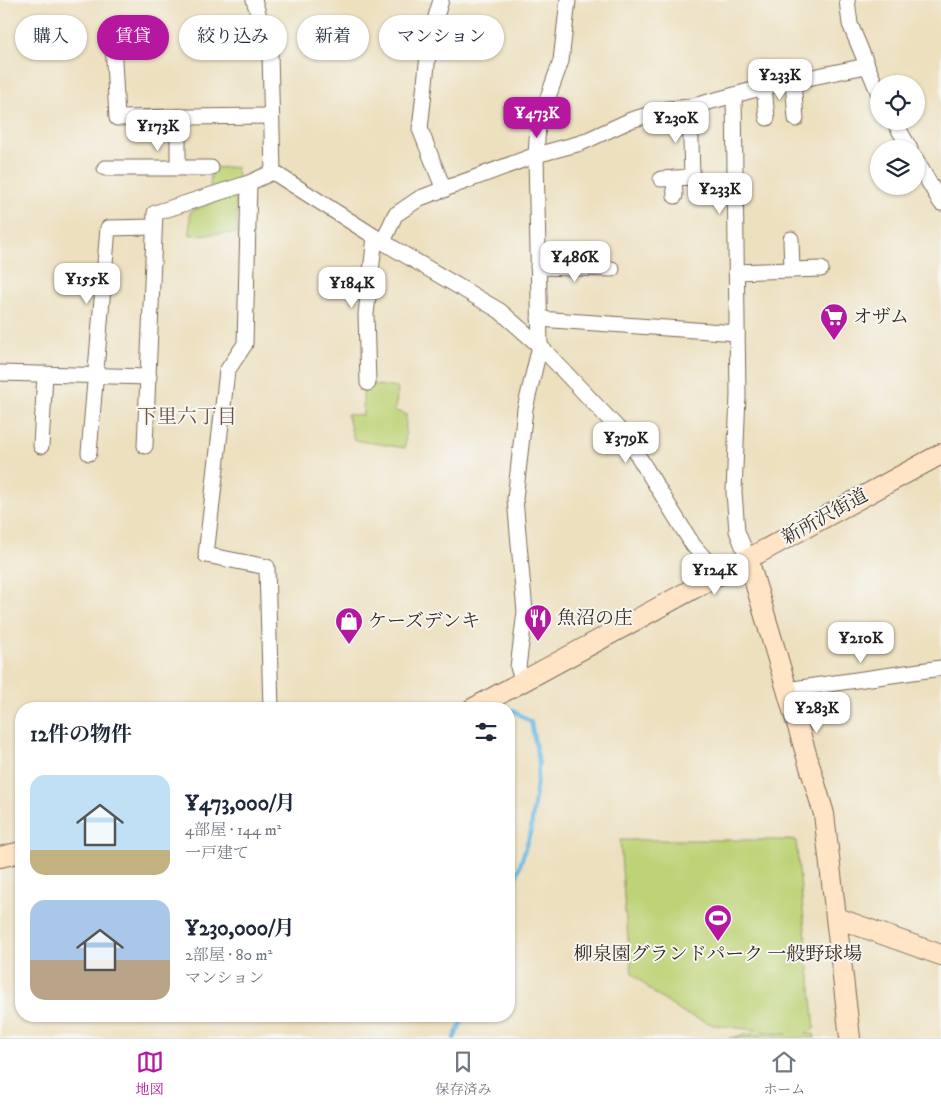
<!DOCTYPE html>
<html lang="ja">
<meta charset="utf-8">
<style>
:root{--surface:#fff;--page:#f2f2f3;--text:#1f2937;--muted:#747a83;--line:#e0e1e3;--accent:#b5179e}
body{margin:0;font-family:"IM FELL DW Pica","Noto Serif JP",serif;background:var(--page);color:var(--text);height:100vh;display:flex;flex-direction:column;font-size:19px;white-space:nowrap}
*{box-sizing:border-box;margin:0}
p{font-size:16px;color:var(--muted)}
.icon{flex:none;width:28px;height:28px;fill:none;stroke:currentColor;stroke-width:2;stroke-linecap:round;stroke-linejoin:round}
.map{position:relative;flex:1;overflow:hidden}
.side{position:absolute;left:15px;top:702px;width:500px;height:320px;display:flex;flex-direction:column;background:var(--surface);border-radius:20px;box-shadow:0 1px 4px #0004}
.side>*{flex:none}
.banner{position:absolute;left:15px;top:15px;width:500px;height:45px;display:flex;gap:10px}
.fabs{position:absolute;left:870px;top:75px;display:grid;gap:10px}
.fabs a{display:grid;place-items:center;width:55px;height:55px;border-radius:50%;background:var(--surface);box-shadow:0 1px 4px #0004;font-size:25px}
.price{position:absolute;translate:-50% -42px;padding:0 11px;border-radius:10px;background:#fff;color:#222;font-size:16px;line-height:32px;filter:drop-shadow(0 1px 2px #0008)}
.price::after{content:'';position:absolute;left:50%;top:30px;width:15px;height:11px;margin-left:-8px;background:inherit;clip-path:polygon(0 0,100% 0,50% 100%)}
.price.selected{background:var(--accent);color:#fff}
ul{padding:0;list-style:none}
li{display:flex;align-items:center;gap:15px;height:125px;padding:0 15px}
li span{display:grid;place-items:center;flex:none;width:140px;height:100px;border-radius:15px;color:#555}
li>.icon{margin-inline-start:auto}
span .icon{width:60px;height:60px;fill:#fffc;stroke-width:1}
li b{font-size:21px}
h2{display:flex;justify-content:space-between;align-items:center;height:60px;padding:0 15px;font-size:21px}
.chip{padding:0 18px;border-radius:22px;background:var(--surface);box-shadow:0 1px 4px #0004;font-size:18px;line-height:45px}
.chip.selected{background:var(--accent);color:#fff}
.tab-bar{display:flex;justify-content:space-around;align-items:center;height:70px;border-top:1px solid var(--line);background:var(--surface);font-size:14px;color:var(--muted)}
.tab-bar a{display:grid;justify-items:center;gap:2px}
.tab-bar .selected{color:var(--accent)}
.map>svg:first-child{display:block}
</style>
<div class="map">
<svg width="941" height="1038" viewBox="0 0 941 1038">
<rect width="100%" height="100%" fill="#f6f6f2"/>
<filter id="ink" filterUnits="userSpaceOnUse"><feTurbulence type="fractalNoise" baseFrequency=".02" numOctaves="2"/><feDisplacementMap in="SourceGraphic" scale="10" xChannelSelector="R" yChannelSelector="G"/><feConvolveMatrix kernelMatrix="1 2 1 2 8 2 1 2 1" color-interpolation-filters="sRGB"/></filter>
<filter id="wash" filterUnits="userSpaceOnUse"><feTurbulence type="fractalNoise" baseFrequency=".0096" numOctaves="4" result="noise"/><feDisplacementMap in="SourceGraphic" scale="20" xChannelSelector="R" yChannelSelector="G"/><feGaussianBlur stdDeviation="1.12" result="paint"/><feColorMatrix in="noise" values="0 0 0 0 0 0 0 0 0 0 0 0 0 0 0 0 0 1.4 0 .05"/><feComposite in="paint" operator="in"/></filter>
<g filter="url(#wash)">
<rect width="100%" height="100%" fill="#ede0bf"/>
<g fill="#bed377" stroke="#7c7e4a">
<path d="M237 167 239 186 210 195 211 168Z"/>
<path d="M229 192 236 198 237 233 190 235V212L217 201Z"/>
<path d="M363 383 398 388 395 411 406 414 405 448 354 440 347 414 363 416Z"/>
<path d="M620 840H796L815 1028 805 1034H814L815 1038H729L750 1034H787L714 1025 683 1013 655 994 632 973 625 912Z"/>
</g>
<g fill="none" stroke-linecap="round" stroke-linejoin="round">
<g stroke="#6cbbe7" stroke-width="4">
<path d="M509 901 531 830 539 763 531 722 512 710"/>
<path d="M454 1038 465 1016"/>
</g>
</g>
</g>
<g filter="url(#ink)">
<g fill="none" stroke-linecap="round" stroke-linejoin="round">
<g stroke="#796a56" stroke-width="17">
<g id="street">
<path d="M254 0 270 53 273 172 383 242 500 311 540 346 627 438 693 545 718 574"/>
<path d="M441 0 430 37 420 129 444 190"/>
<path d="M847 0 850 24 879 94"/>
<path d="M113 42 117 118 271 116"/>
<path d="M793 81 796 119"/>
<path d="M764 87 767 118"/>
<path d="M734 96 738 395 734 492 737 531 748 559"/>
<path d="M178 117V167"/>
<path d="M894 121 910 149"/>
<path d="M916 160 941 203"/>
<path d="M105 168H211"/>
<path d="M674 178 675 196"/>
<path d="M661 179 692 177 690 107"/>
<path d="M249 183 245 344 227 371 206 555 267 567 271 709"/>
<path d="M791 239 792 270"/>
<path d="M383 242 395 215 420 198 536 155 581 143 631 120 668 109 690 107 764 87 866 66"/>
<path d="M538 267 612 269"/>
<path d="M736 272 821 269"/>
<path d="M539 319 737 333"/>
<path d="M0 373 149 377"/>
<path d="M368 383 366 314 375 237"/>
<path d="M41 446 45 374"/>
<path d="M145 446 155 213 249 183 273 172"/>
<path d="M89 453 108 228 154 227"/>
<path d="M523 682 518 667 525 612 515 499 525 409 540 346 536 155 538 125 561 61 568 0"/>
<path d="M786 690 941 668"/>
</g>
</g>
<g stroke="#796a56" stroke-width="22">
<g id="secondary">
<path d="M748 559 824 814 850 1038"/>
<path d="M472 709 941 454"/>
<path d="M0 857 21 852"/>
<path d="M837 918 941 955"/>
</g>
</g>
<use href="#street" stroke="#fff" stroke-width="15"/>
<use href="#secondary" stroke="#ffe4c6" stroke-width="20"/>
</g>
</g>
<defs>
<g id="supermarket-pin" transform="scale(1.4375)"><path d="M0 17L-7.5 6A9.5 9.5 0 1 1 7.5 6Z" fill="#b5179e" stroke="#f6f6f2"/><path d="M-6-5.5h2.5l.6 2H6L4.5 2H-2.5L-4.4-4H-6ZM-1.5 3.2a1.3 1.3 0 1 0 .1 0ZM3 3.2a1.3 1.3 0 1 0 .1 0Z" fill="#fff"/></g>
<g id="restaurant-pin" transform="scale(1.4375)"><path d="M0 17L-7.5 6A9.5 9.5 0 1 1 7.5 6Z" fill="#b5179e" stroke="#f6f6f2"/><path d="M-5-6h1v4h1v-4h1v4h1v-4h1v5L-1.5 .5V6h-2V.5L-5-1ZM5-6V6H3V1.5H1.5Q1.5-4 5-6Z" fill="#fff"/></g>
<g id="shop-pin" transform="scale(1.4375)"><path d="M0 17L-7.5 6A9.5 9.5 0 1 1 7.5 6Z" fill="#b5179e" stroke="#f6f6f2"/><path d="M-5-2.5h2.3a2.7 3.5 0 0 1 5.4 0H5L5.5 6h-11ZM-1.5-2.5h3a1.5 2.3 0 0 0-3 0Z" fill="#fff"/></g>
<g id="stadium-pin" transform="scale(1.4375)"><path d="M0 17L-7.5 6A9.5 9.5 0 1 1 7.5 6Z" fill="#b5179e" stroke="#f6f6f2"/><path d="M0-5a6.5 5 0 1 0 0 10a6.5 5 0 1 0 0-10ZM-3.5-1.8h7v3.6h-7Z" fill="#fff"/></g>
</defs>
<g fill-rule="evenodd">
<use href="#supermarket-pin" x="834" y="317"/>
<use href="#restaurant-pin" x="538" y="618"/>
<use href="#shop-pin" x="349" y="621"/>
<use href="#stadium-pin" x="718" y="918"/>
</g>
<g text-anchor="middle" dominant-baseline="central" stroke-width="4" stroke-linejoin="round" paint-order="stroke">
<g font-size="19" fill="#3b2a1e" stroke="#f6f6f2" text-anchor="start">
<text x="853" y="317">オザム</text>
<text x="557" y="618">魚沼の庄</text>
<text x="368" y="621">ケーズデンキ</text>
<text x="718" y="954" text-anchor="middle">柳泉園グランドパーク 一般野球場</text>
</g>
<g font-size="19" fill="#3b2a1e" stroke="#f6f6f2">
<text transform="translate(825 517) rotate(-29)">新所沢街道</text>
</g>
<g font-size="20" fill="#754e43" stroke="#f6f6f2">
<text x="187" y="417">下里六丁目</text>
</g>
</g>
</svg>
<div class="fabs">
<a><svg class="icon" aria-label="locate" viewBox="0 0 24 24"><circle cx="12" cy="12" r="6"/><path d="M12 2v4M12 18v4M2 12h4M18 12h4"/></svg></a>
<a><svg class="icon" aria-label="layers" viewBox="0 0 24 24"><path d="M12 4l9 5-9 5-9-5zM3 14l9 5 9-5"/></svg></a>
</div>
<b class="price" style="left:780px;top:101px">¥233K</b>
<b class="price selected" style="left:537px;top:139px">¥473K</b>
<b class="price" style="left:676px;top:144px">¥230K</b>
<b class="price" style="left:158px;top:152px">¥173K</b>
<b class="price" style="left:720px;top:215px">¥233K</b>
<b class="price" style="left:575px;top:283px">¥486K</b>
<b class="price" style="left:87px;top:305px">¥155K</b>
<b class="price" style="left:352px;top:309px">¥184K</b>
<b class="price" style="left:626px;top:464px">¥379K</b>
<b class="price" style="left:715px;top:596px">¥124K</b>
<b class="price" style="left:861px;top:664px">¥210K</b>
<b class="price" style="left:817px;top:734px">¥283K</b>
<div class="banner">
<a class="chip">購入</a>
<a class="chip selected">賃貸</a>
<a class="chip">絞り込み</a>
<a class="chip">新着</a>
<a class="chip">マンション</a>
</div>
<section class="side">
<h2>12件の物件<svg class="icon" aria-label="filters" viewBox="0 0 24 24"><path d="M4 7h16M4 17h16"/><circle cx="9" cy="7" r="2"/><circle cx="15" cy="17" r="2"/></svg></h2>
<ul>
<li><span style="background:linear-gradient(#bfe0f5 75%,#c2b280 0)"><svg class="icon" aria-label="home" viewBox="0 0 24 24"><path d="M3 11l9-7 9 7M6 9v11h12V9"/></svg></span><div><b>¥473,000/月</b><p>4部屋 · 144 m²</p><p>一戸建て</p></div></li>
<li><span style="background:linear-gradient(#a9c7e8 60%,#b9a48a 0)"><svg class="icon" aria-label="home" viewBox="0 0 24 24"><path d="M3 11l9-7 9 7M6 9v11h12V9"/></svg></span><div><b>¥230,000/月</b><p>2部屋 · 80 m²</p><p>マンション</p></div></li>
</ul>
</section>
</div>
<nav class="tab-bar">
<a class="selected"><svg class="icon" aria-label="map" viewBox="0 0 24 24"><path d="M3 6l6-2 6 2 6-2v14l-6 2-6-2-6 2zM9 4v14M15 6v14"/></svg>地図</a>
<a><svg class="icon" aria-label="saved" viewBox="0 0 24 24"><path d="M7 4h10v16l-5-4-5 4z"/></svg>保存済み</a>
<a><svg class="icon" aria-label="home" viewBox="0 0 24 24"><path d="M3 11l9-7 9 7M6 9v11h12V9"/></svg>ホーム</a>
</nav>
